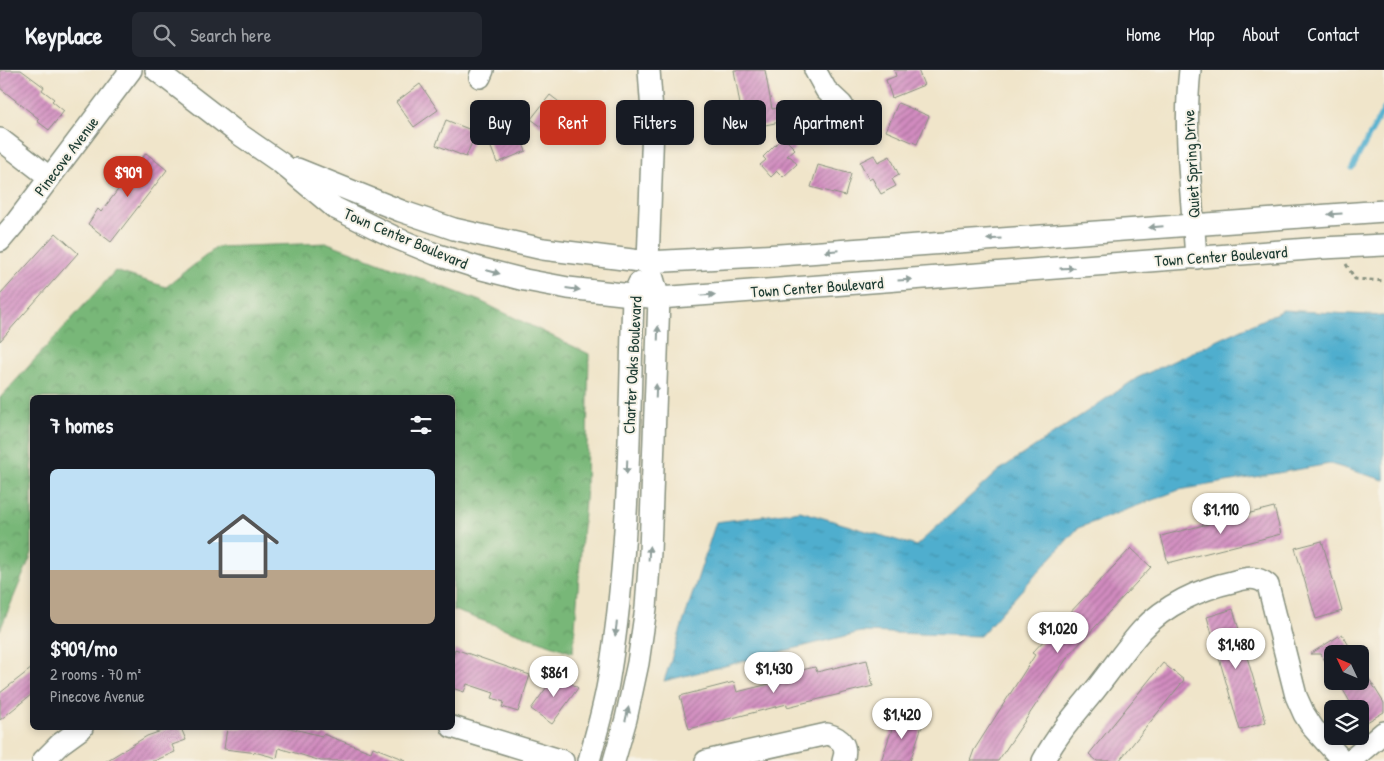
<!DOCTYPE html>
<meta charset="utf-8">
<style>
:root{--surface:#171b24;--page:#242831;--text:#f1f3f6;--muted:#9ea1a6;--line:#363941;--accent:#c8321e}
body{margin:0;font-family:"Patrick Hand",sans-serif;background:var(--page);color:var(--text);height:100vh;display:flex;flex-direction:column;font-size:19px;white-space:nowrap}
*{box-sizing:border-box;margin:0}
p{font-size:16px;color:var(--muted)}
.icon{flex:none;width:28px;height:28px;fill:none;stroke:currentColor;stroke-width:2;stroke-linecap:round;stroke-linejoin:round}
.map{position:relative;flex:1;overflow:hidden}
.drawer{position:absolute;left:30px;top:325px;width:425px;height:335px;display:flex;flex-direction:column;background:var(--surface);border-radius:8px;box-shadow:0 2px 8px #0003}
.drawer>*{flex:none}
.banner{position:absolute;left:470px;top:30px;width:475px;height:45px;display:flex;gap:10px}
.needle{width:32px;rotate:314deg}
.controls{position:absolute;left:1324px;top:575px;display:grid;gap:10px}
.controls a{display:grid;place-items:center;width:45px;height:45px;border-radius:8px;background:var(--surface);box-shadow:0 2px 8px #0003;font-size:25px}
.price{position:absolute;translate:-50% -42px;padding:0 11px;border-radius:18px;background:#fff;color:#222;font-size:16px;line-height:32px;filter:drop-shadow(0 1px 2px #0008)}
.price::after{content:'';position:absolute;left:50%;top:30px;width:15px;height:11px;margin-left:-8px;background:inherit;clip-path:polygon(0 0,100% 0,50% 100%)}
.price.current{background:var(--accent);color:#fff}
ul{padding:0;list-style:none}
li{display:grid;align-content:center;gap:10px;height:265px;padding:0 20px}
li span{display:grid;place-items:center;height:155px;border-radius:8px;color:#555}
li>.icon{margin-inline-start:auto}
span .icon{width:90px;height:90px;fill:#fffc;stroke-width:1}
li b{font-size:21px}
h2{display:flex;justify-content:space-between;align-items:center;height:60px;padding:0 20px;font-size:21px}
.tag{padding:0 18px;border-radius:8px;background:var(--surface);box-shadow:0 2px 8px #0003;font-size:18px;line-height:45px}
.tag.current{background:var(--accent);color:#fff}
header{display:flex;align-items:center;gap:30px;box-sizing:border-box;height:70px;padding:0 25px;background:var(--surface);border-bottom:1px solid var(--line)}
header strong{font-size:24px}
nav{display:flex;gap:28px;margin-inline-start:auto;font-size:18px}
.search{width:350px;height:45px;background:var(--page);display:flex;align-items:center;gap:12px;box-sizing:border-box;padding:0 18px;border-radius:8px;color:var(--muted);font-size:19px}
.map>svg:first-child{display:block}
</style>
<header>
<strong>Keyplace</strong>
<div class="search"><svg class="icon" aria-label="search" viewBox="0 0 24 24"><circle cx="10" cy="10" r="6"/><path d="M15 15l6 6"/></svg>Search here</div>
<nav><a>Home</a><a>Map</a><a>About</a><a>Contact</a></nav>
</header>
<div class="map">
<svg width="1384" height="691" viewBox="0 0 1384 691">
<defs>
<pattern id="forest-crowns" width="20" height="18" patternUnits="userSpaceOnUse" patternTransform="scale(1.25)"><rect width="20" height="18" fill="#78b778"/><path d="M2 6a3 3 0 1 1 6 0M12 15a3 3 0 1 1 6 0" fill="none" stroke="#629663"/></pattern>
<pattern id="water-ripples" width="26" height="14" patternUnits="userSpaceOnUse" patternTransform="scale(1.25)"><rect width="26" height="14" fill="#4faece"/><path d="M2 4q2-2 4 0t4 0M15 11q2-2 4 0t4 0" fill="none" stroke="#418fa8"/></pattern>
<pattern id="building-hatch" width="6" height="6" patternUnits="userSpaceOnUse" patternTransform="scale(1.25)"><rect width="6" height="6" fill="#d18bbf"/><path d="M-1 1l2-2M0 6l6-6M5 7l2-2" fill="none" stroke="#a9739c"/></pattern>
</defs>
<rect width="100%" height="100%" fill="#f7f3e8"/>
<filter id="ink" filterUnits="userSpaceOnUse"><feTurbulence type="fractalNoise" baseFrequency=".02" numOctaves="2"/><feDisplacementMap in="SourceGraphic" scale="10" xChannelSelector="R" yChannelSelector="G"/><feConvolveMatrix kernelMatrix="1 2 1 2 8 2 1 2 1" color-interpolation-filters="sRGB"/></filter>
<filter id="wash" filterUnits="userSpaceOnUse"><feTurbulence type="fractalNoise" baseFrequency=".0096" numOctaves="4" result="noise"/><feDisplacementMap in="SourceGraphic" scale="20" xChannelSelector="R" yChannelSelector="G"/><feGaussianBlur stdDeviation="1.12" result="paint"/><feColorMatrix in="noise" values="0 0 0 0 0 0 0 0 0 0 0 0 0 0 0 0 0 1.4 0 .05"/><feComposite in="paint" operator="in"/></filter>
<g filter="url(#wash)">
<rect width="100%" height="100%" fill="#f0e5ca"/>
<path fill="url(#forest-crowns)" stroke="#4c7a56" d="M328 173 480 231 589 284 586 417 573 583 453 540 452 328H32V483L0 560V328L115 201 166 217 217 177Z"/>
<path fill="url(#water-ripples)" stroke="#377681" d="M1283 240 1384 246V410L1330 394 1179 420 1078 458 980 566 861 562 664 611 716 452 800 441 916 476 998 401 1137 308Z"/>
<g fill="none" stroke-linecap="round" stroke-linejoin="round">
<path stroke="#4faece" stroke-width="5" d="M1352 98 1384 39"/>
</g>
<g id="blocks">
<g fill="url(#building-hatch)">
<path d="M0 0H21L44 17 42 20 54 29 52 31 64 41 49 60 37 51 39 49 0 18Z"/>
<path d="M734 0H765L772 39 778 38 780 52 760 56 759 49 743 52Z"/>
<path d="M894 0H918L924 15 892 28 886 10 896 6Z"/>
<path d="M420 14 438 40 414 57 396 32Z"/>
<path d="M550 25 571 41 567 47 577 55 570 64 560 57 554 66 531 49Z"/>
<path d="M898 33 929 46 917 74 886 61Z"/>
<path d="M446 50 476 62 466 87 436 75Z"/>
<path d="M515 55 526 81 497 93 487 67Z"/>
<path d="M783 67 795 79 787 86 791 87 797 94 783 107 777 101 771 107 760 95 766 90 763 87Z"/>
<path d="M146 83 167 100 111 172 88 154 98 139 101 142Z"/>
<path d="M874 85 878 92 890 86 899 105 892 109 896 116 881 124 872 108 869 110 860 92Z"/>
<path d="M818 95 851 104 845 126 811 117Z"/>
<path d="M56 163 78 183 0 271V225Z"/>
<path d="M1274 437 1281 464 1168 493 1161 466Z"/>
<path d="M1322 471 1342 541 1316 549 1295 478Z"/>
<path d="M1131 478 1151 497 1069 585 998 691H970L974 680 1035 585 1032 583Z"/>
<path d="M1233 539 1266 652 1240 660 1207 547Z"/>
<path d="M1342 564 1354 584H1332V603L1321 584H1310Z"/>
<path d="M455 579 530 605 518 642 502 637 504 632 492 628 494 623 467 614 464 622 452 618V588Z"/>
<path d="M867 590 873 616 787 637V634L689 659 680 626 734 612 737 622 781 611 780 605 815 597 817 602Z"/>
<path d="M1163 593 1184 610 1119 691H1097L1089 684Z"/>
<path d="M1360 594 1384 633V642L1360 656V639H1354L1338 611H1360Z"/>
<path d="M32 598V624L0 650V623Z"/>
<path d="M557 603 578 618 552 654 531 639Z"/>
<path d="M897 644 923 653 910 691H881Z"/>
<path d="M170 658H181L186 670 172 675 175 682 154 691H106L147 666Z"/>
<path d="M227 658H290L322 666 323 664 371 682 373 677 406 690 321 691 279 678 277 688 258 683 224 679Z"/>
</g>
</g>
</g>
<g filter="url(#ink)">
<use href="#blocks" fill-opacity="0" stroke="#88917f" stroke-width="1"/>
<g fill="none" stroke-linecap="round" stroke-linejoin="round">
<g stroke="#88917f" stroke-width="24">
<g id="minor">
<path d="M156 0 239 64 281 93 335 138 396 168 435 184 482 199 525 210 568 218 659 228 1322 178 1384 175"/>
<path d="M815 0 826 20 842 35"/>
<path d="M1190 0C1183 62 1192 126 1196 188"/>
<path d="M480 7 483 0"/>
<path d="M0 69 49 107"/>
<path d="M297 99 401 141 454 159 543 179 648 192 780 185 1384 141"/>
<path d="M0 171 17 151 131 0"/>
<path d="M452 657 563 691"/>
<path d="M43 691 60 674 82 658"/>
<path d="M589 691C596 663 605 635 609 607 630 481 629 352 633 226L639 213"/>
<path d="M614 691 626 649 638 593 646 538 650 482 659 228 648 192 653 56 649 0"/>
<path d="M706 691 827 664C842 668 848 676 843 691"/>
<path d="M1043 691C1057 665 1076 643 1095 620 1111 600 1125 579 1142 560 1165 535 1200 519 1232 512 1246 508 1256 505 1268 515L1296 626 1304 644 1313 658 1343 691"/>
<path d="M1350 691 1384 662"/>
</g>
</g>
<path stroke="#88917f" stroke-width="3" stroke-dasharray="4 4" stroke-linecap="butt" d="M1346 194 1355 209 1384 211"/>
<use href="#minor" stroke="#fff" stroke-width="21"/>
</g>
<defs><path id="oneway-solid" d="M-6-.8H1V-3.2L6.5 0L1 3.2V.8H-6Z" transform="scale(1.25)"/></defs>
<g fill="#8f9e9a">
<use href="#oneway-solid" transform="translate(1335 144) rotate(177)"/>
<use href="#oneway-solid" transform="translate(1156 157) rotate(175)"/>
<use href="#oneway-solid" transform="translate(994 169) rotate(176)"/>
<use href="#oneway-solid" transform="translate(832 181) rotate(175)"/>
<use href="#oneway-solid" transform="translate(1067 198) rotate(-4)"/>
<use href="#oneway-solid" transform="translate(493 202) rotate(15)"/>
<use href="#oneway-solid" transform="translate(905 210) rotate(-4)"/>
<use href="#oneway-solid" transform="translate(573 219) rotate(7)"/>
<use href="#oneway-solid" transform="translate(708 225) rotate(-4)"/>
<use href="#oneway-solid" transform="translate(658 263) rotate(-88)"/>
<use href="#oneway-solid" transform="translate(656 321) rotate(-88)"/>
<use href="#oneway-solid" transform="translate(627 397) rotate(92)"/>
<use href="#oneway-solid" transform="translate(649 483) rotate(-87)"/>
<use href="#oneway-solid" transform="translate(616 559) rotate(97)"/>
<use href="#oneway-solid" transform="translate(627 644) rotate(-77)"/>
</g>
</g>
<g text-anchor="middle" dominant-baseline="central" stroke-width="4" stroke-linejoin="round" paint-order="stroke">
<g font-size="16" fill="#1f3d34" stroke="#f7f3e8">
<text transform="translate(66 86) rotate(-53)">Pinecove Avenue</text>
<text transform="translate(1191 94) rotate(-93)">Quiet Spring Drive</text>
<text transform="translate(406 168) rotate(23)">Town Center Boulevard</text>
<text transform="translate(1221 186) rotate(-4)">Town Center Boulevard</text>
<text transform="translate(817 217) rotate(-4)">Town Center Boulevard</text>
<text transform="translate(632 295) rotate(-87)">Charter Oaks Boulevard</text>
</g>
</g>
</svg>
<div class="controls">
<a><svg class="needle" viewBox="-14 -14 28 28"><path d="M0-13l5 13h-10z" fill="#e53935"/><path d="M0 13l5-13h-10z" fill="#9ea1a6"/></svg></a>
<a><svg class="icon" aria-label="layers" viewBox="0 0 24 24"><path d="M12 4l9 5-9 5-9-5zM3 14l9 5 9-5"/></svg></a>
</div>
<b class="price current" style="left:128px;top:128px">$909</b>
<b class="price" style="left:1221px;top:465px">$1,110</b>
<b class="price" style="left:1058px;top:584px">$1,020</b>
<b class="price" style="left:1236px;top:600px">$1,480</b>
<b class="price" style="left:774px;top:624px">$1,430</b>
<b class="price" style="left:554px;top:628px">$861</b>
<b class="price" style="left:902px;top:670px">$1,420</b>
<div class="banner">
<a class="tag">Buy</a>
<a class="tag current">Rent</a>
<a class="tag">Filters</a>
<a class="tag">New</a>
<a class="tag">Apartment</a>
</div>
<section class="drawer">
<h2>7 homes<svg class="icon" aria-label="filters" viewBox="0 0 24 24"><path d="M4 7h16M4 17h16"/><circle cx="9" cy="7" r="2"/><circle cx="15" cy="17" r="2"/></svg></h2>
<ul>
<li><span style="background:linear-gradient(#bfe0f5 65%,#b9a48a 0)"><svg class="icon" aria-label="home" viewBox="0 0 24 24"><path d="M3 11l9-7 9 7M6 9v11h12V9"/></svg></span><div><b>$909/mo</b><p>2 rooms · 70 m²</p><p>Pinecove Avenue</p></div></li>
</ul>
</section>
</div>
